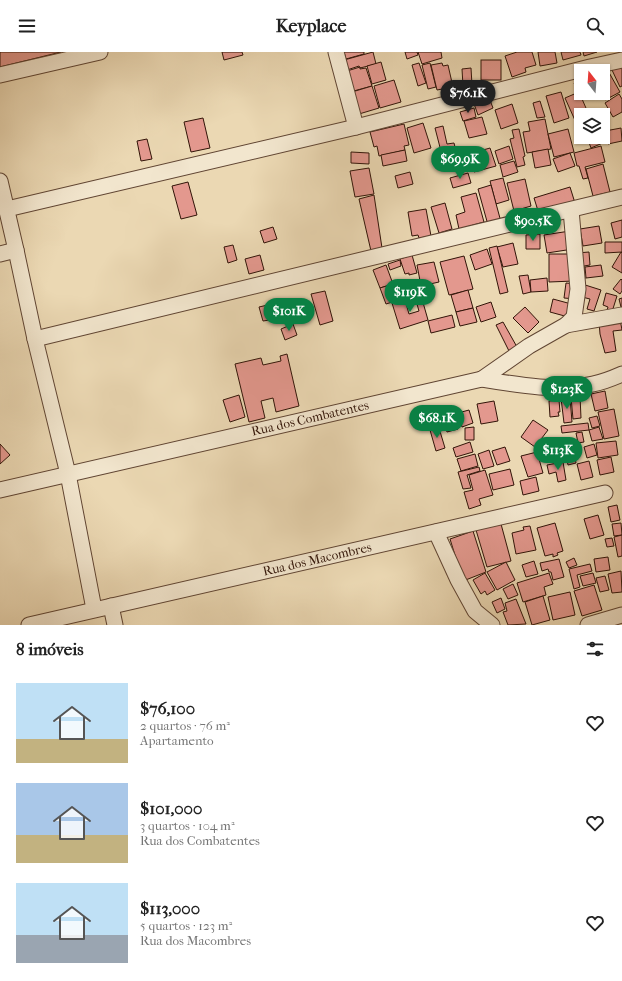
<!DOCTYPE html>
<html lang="pt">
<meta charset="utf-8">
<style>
:root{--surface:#fff;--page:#f6f6f6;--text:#222;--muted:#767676;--accent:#0b8043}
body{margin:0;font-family:"IM FELL French Canon",serif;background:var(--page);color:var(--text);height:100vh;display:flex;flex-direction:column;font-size:15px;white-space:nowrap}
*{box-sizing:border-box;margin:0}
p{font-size:13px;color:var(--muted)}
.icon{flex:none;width:22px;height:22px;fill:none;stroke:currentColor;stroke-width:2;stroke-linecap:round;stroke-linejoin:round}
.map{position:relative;height:573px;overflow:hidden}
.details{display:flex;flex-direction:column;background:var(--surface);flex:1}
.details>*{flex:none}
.needle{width:26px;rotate:343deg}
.buttons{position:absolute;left:574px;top:12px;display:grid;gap:8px}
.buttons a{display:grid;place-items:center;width:36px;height:36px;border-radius:0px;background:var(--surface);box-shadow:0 1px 3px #0004;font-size:20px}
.price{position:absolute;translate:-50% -34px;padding:0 9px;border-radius:14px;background:var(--accent);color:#fff;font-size:13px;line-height:26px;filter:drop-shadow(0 1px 2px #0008)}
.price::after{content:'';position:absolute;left:50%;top:24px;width:12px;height:9px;margin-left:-6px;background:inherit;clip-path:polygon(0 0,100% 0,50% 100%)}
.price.current{background:#222;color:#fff}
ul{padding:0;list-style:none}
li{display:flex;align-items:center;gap:12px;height:100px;padding:0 16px}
li span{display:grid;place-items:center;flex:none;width:112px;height:80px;border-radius:0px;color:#555}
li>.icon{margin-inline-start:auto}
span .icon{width:48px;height:48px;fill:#fffc;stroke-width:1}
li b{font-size:17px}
h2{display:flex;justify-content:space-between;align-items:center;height:48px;padding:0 16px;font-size:17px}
header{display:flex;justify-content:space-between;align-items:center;height:52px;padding:0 16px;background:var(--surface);font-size:18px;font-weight:800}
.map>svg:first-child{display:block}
</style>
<header><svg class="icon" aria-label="menu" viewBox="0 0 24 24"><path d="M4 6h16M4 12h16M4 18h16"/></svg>Keyplace<svg class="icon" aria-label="search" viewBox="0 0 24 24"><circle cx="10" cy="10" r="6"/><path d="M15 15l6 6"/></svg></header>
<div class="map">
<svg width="622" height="573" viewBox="0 0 622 573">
<rect width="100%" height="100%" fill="#ebd8b3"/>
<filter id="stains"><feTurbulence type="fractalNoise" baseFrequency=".005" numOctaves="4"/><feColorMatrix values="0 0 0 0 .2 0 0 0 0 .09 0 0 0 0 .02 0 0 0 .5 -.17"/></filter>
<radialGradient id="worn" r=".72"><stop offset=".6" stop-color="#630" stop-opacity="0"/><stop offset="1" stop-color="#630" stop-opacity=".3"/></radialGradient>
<g fill="#e3988e" stroke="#311408">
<path d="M0 0H61L0 15Z"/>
<path d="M222 0H242L243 3 224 8Z"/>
<path d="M344 0H364V2L346 7Z"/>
<path d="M373 0 376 12 360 16 359 14 347 18 344 8Z"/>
<path d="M405 0H417L418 3 407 7Z"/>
<path d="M418 0H441L442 6 422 12Z"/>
<path d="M517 0H532L536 13 525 16 526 20 512 25 505 4Z"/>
<path d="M538 0H555L557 11 540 14Z"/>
<path d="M561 0H580L581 3 563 8Z"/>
<path d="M583 0H597L584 4Z"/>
<rect x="481" y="8" width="20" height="20"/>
<path d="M381 10 386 28 372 32 367 14Z"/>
<path d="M419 11 426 31 418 34 412 13Z"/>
<path d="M430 11 436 35 428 37 422 13Z"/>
<path d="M442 11 443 14 448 13 453 35 437 38 431 13Z"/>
<path d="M622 14V34L620 35 612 18Z"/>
<path d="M360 15V17L366 16 372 34 350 40 347 19Z"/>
<path d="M471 16 472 33 463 34 462 17Z"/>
<path d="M607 17 620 40 605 48 601 41H603V19Z"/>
<path d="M581 27V39L579 40 574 31Z"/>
<path d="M394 28 401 50 380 56 374 34Z"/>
<path d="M372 34 379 56 359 62 352 40Z"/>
<path d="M561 40 569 66 554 71 546 44Z"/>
<path d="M579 40 589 63H581V74L578 75 565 46Z"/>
<path d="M619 42 622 47V60L613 65 605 51Z"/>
<path d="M488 43 493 56 478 63 473 49Z"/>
<path d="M540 49 545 65 537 66 533 51Z"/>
<path d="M512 52 518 71 501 77 495 58Z"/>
<path d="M474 56 476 65 463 69 460 60Z"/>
<path d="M482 65 487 82 469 86 464 69Z"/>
<path d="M203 66 210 96 191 100 184 70Z"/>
<path d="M545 67 551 97 527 101 523 80 530 79 528 70Z"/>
<path d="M423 71 431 96 414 101 407 76Z"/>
<path d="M404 72 409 93 404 94 405 98 379 104 377 94 374 95 370 80Z"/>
<path d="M443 74 447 92 454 91 457 103 443 107 435 76Z"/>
<path d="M621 76 622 89 608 92 605 79Z"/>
<path d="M519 77 525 104 523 105 525 113 517 115 510 87 514 86 512 78Z"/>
<path d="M568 77 574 100 554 105 548 82Z"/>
<path d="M603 84 605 90 591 96 587 85H603Z"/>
<path d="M147 87 152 107 141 109 137 89Z"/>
<path d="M509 94 513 107 499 112 495 99Z"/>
<path d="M601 94 605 110 585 115 588 126 583 127 579 114H577L574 101Z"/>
<path d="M490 96 496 114 474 120 469 102Z"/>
<path d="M548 97 551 113 535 116 532 100Z"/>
<path d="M405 98 407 109 383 114 381 103Z"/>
<path d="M351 100 369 101V112L351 111Z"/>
<path d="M570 101 575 114 558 120 553 107Z"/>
<path d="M514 109 518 120 503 125 500 113Z"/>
<path d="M603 112 610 140 593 144 586 117Z"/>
<path d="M369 116 374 142 355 145 350 119Z"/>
<path d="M410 120 413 132 398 136 395 124Z"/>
<path d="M468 121 471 131 453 136 450 126Z"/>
<path d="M503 126 509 148 496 152 490 129Z"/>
<path d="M525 127 531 154 514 159 507 131Z"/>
<path d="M188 130 197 163 181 167 172 134Z"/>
<path d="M491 133 501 170 488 173 478 137Z"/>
<path d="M570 135 575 151 539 162 534 146Z"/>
<path d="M476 141 484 170 459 177 456 163 465 160 461 145Z"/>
<path d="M374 143 382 196 371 199 359 147Z"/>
<path d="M445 151 452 177 439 181 431 155Z"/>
<path d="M426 157 431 184 419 186 418 183 412 184 408 160Z"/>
<path d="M622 168V185L615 187 611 171Z"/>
<path d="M599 174 602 191 583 194 580 177Z"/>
<path d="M273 175 277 187 264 191 260 179Z"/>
<path d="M570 179 573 197 547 201 544 183Z"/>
<path d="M540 182V197H526V183Z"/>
<path d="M605 190H622V200L605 201Z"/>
<path d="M513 191 518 212 503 215 497 195Z"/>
<path d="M233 193 237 208 228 211 224 195Z"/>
<path d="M497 194 508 240 500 242 489 196Z"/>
<path d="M487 197 492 212 475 218 470 203Z"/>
<path d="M589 200 590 213 584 214 585 227 579 228 577 201Z"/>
<path d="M621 200 622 201V221L612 215Z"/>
<path d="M549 202H574V229L549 230Z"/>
<path d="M260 203 264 218 249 222 245 207Z"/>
<path d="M412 203 417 221 409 223V221L405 222 400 207Z"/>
<path d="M464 204 473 237 449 243 440 210Z"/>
<path d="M400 208 401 214 390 218 388 212Z"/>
<path d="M434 210 439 230 421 234 417 213Z"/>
<path d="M386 213 393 232 380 236 373 218Z"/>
<path d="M601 213 603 224 586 226 585 215Z"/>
<path d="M528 223 531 240 523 242 519 224Z"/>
<path d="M547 226 548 239 531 240 530 228Z"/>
<path d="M621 227 622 228V239L620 242 613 237Z"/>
<path d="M566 231 577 232 576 247 564 246Z"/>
<path d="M393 232 399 248 386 252 380 236Z"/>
<path d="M582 232 601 238 594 259 587 257 590 247 578 244Z"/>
<path d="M468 238 473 256 456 260 451 243Z"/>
<path d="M325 239 333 269 320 273 311 242Z"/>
<path d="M420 240 428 268 400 277 392 251 405 248 409 262 419 259 414 242Z"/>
<path d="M606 241 617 244 611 263 606 262 608 255 603 253Z"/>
<path d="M622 246V259L619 247Z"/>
<path d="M553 247 575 253 572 266 550 260Z"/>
<path d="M292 248 296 262 287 265 283 250Z"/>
<path d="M491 250 496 265 481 270 476 255Z"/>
<path d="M272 252 276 267 263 269 259 255Z"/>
<path d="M525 255 539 270 528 281 513 266Z"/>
<path d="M473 256 477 270 460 274 456 260Z"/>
<path d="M452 263 455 275 431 281 428 269Z"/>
<path d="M620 267 622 278 613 279 616 299 605 301 600 282 599 269Z"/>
<path d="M503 270 517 295 509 299 496 273Z"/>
<path d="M293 272 297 283 285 288 281 277Z"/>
<path d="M287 302 299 354 276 360 273 346 261 349 265 366 249 370 235 312 261 306 263 313 281 309 280 304Z"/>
<path d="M605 339 608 356 595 359 591 342Z"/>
<path d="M239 343 245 365 230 370 223 348Z"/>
<path d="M580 344 581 366 573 367 571 345Z"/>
<path d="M570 345 572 370 564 371 561 346Z"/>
<path d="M559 348 560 360H558L559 364 550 365 549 349Z"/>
<path d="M494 349 498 369 481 372 477 352Z"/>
<path d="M614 357 619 384 604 387 598 360Z"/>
<path d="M469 358 473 371 462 375 458 361Z"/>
<path d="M453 361 458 377 447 380 442 364Z"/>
<path d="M597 364 600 374 592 376 589 366Z"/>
<path d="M533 368 548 378 535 395 521 385Z"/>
<path d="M588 371 589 378 562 381 561 374Z"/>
<path d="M474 375V388H465V376Z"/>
<path d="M599 375 603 387 592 389 589 378Z"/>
<path d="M439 376 445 396 436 399 430 378Z"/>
<path d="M582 380 584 390 578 391 576 381Z"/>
<path d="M616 389 618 403 598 406 596 391Z"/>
<path d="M470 390 473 400 456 405 453 396Z"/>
<path d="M0 392 10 403 0 412Z"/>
<path d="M594 392 597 403 587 406 584 395Z"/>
<path d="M505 395 510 409 497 413 492 399Z"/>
<path d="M573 395 576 411 568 413 565 397Z"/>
<path d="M489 398 494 414 483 417 478 402Z"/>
<path d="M537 400 543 421 528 425 521 404Z"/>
<path d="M475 402 478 414 461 419 457 407Z"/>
<path d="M611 405 614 420 600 423 597 408Z"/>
<path d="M589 409 593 425 581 428 577 412Z"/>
<path d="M563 410 566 428 558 430 556 420 549 422 547 413Z"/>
<path d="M479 415 480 419 467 423 471 436 463 437 458 420Z"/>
<path d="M510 417 514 433 493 438 489 422Z"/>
<path d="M485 418 493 443 479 447 481 453 469 457 464 440 473 438 469 423Z"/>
<path d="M536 425 539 439 523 443 520 429Z"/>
<path d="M617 453 620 468 611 470 608 455Z"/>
<path d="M598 463 604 483 590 487 584 467Z"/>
<path d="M555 471 563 499 557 501 558 503 553 505V502L545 504 537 476Z"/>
<path d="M621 471 622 483 614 484 612 472Z"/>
<path d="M501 472 511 509 487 515 476 478Z"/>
<path d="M530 474 536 498 516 502 512 481 524 478 523 475Z"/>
<path d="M473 479 486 520 463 529 450 487Z"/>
<path d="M622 483V504L618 505 614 485Z"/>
<path d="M612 486 614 494 607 495 605 487Z"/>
<path d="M608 505 610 518 596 520 594 507Z"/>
<path d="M574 506 577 513 569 516 566 510Z"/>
<path d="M559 507 564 525 553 528 551 520H549L548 517 542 519 540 511Z"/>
<path d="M534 509 538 522 526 525 522 513Z"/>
<path d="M506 510 515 528 497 538 487 520Z"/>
<path d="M590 512 592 519 577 523 580 535 574 537 569 517Z"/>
<path d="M621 519 622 540 612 541 608 522Z"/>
<path d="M485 521 495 538 487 543 485 539 481 542 473 528Z"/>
<path d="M549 521 553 532 544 535 546 543 523 550 517 531Z"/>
<path d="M593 521 596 531 583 534 580 524Z"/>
<path d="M605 524 609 538 600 540 596 526Z"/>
<path d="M513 532 518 543 508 547 503 537Z"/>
<path d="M594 533 602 558 582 564 574 539Z"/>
<path d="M570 540 575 563 553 568 548 545Z"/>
<path d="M543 544 550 568 532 573 525 550Z"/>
<path d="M501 546 505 557 497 561 492 550Z"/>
<path d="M516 547 526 572 508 573 503 560 507 559 505 551Z"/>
</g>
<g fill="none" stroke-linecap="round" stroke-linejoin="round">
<g stroke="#604533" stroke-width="17">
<g id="minor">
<path d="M336 0 356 75"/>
<path d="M0 23 100 0"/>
<path d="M0 129 16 198 35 287 68 422 94 557"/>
<path d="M7 157 356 75 590 15 622 8"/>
<path d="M0 202 16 198"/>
<path d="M566 273 622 263"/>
<path d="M35 287 622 145"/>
<path d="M482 327 529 294 566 273 574 265 578 237 571 158"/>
<path d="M0 438 482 327C518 333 556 340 593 332 603 330 613 326 622 322"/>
<path d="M436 480 458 528 475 559 492 573"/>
<path d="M111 554 115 573"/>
<path d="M29 573 605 441"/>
<path d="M588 573 622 563"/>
</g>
</g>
<use href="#minor" stroke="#f2e6ce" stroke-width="15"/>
</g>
<g text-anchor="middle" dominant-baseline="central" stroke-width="3" stroke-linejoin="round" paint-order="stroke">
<g font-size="13" fill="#311408" stroke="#f2e6ce">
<text transform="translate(310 366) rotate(-13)">Rua dos Combatentes</text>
<text transform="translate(317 507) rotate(-13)">Rua dos Macombres</text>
</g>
</g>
<rect width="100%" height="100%" filter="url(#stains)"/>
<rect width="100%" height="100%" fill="url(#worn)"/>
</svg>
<div class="buttons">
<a><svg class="needle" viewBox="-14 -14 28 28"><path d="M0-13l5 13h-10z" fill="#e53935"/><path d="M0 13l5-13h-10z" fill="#767676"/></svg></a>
<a><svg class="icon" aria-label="layers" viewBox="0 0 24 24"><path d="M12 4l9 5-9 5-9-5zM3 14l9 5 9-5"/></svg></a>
</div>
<b class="price current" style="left:468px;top:62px">$76.1K</b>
<b class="price" style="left:460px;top:128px">$69.9K</b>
<b class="price" style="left:533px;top:190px">$90.5K</b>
<b class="price" style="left:410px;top:261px">$119K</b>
<b class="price" style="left:289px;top:280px">$101K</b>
<b class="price" style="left:567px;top:358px">$123K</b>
<b class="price" style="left:437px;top:387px">$68.1K</b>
<b class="price" style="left:558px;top:419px">$113K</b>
</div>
<section class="details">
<h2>8 imóveis<svg class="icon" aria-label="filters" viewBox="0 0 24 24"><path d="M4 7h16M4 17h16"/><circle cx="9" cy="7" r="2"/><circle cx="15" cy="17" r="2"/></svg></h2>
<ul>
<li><span style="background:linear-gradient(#bfe0f5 70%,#c2b280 0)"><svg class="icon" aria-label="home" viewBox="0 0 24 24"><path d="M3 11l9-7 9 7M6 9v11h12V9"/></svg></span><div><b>$76,100</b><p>2 quartos · 76 m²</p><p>Apartamento</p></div><svg class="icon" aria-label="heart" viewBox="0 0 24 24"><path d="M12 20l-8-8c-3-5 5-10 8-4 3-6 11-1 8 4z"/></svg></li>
<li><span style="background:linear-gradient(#a9c7e8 65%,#c2b280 0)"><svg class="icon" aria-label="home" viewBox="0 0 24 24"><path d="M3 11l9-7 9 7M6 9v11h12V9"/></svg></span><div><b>$101,000</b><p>3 quartos · 104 m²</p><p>Rua dos Combatentes</p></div><svg class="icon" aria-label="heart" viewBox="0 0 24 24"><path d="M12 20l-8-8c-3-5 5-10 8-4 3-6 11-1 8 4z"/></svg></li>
<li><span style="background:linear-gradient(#bfe0f5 65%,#9aa5b1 0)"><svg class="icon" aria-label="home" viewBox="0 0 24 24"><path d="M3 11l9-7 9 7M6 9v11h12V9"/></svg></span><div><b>$113,000</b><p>5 quartos · 123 m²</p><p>Rua dos Macombres</p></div><svg class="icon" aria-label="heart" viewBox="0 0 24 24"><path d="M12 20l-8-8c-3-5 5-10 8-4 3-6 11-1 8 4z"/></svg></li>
</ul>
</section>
